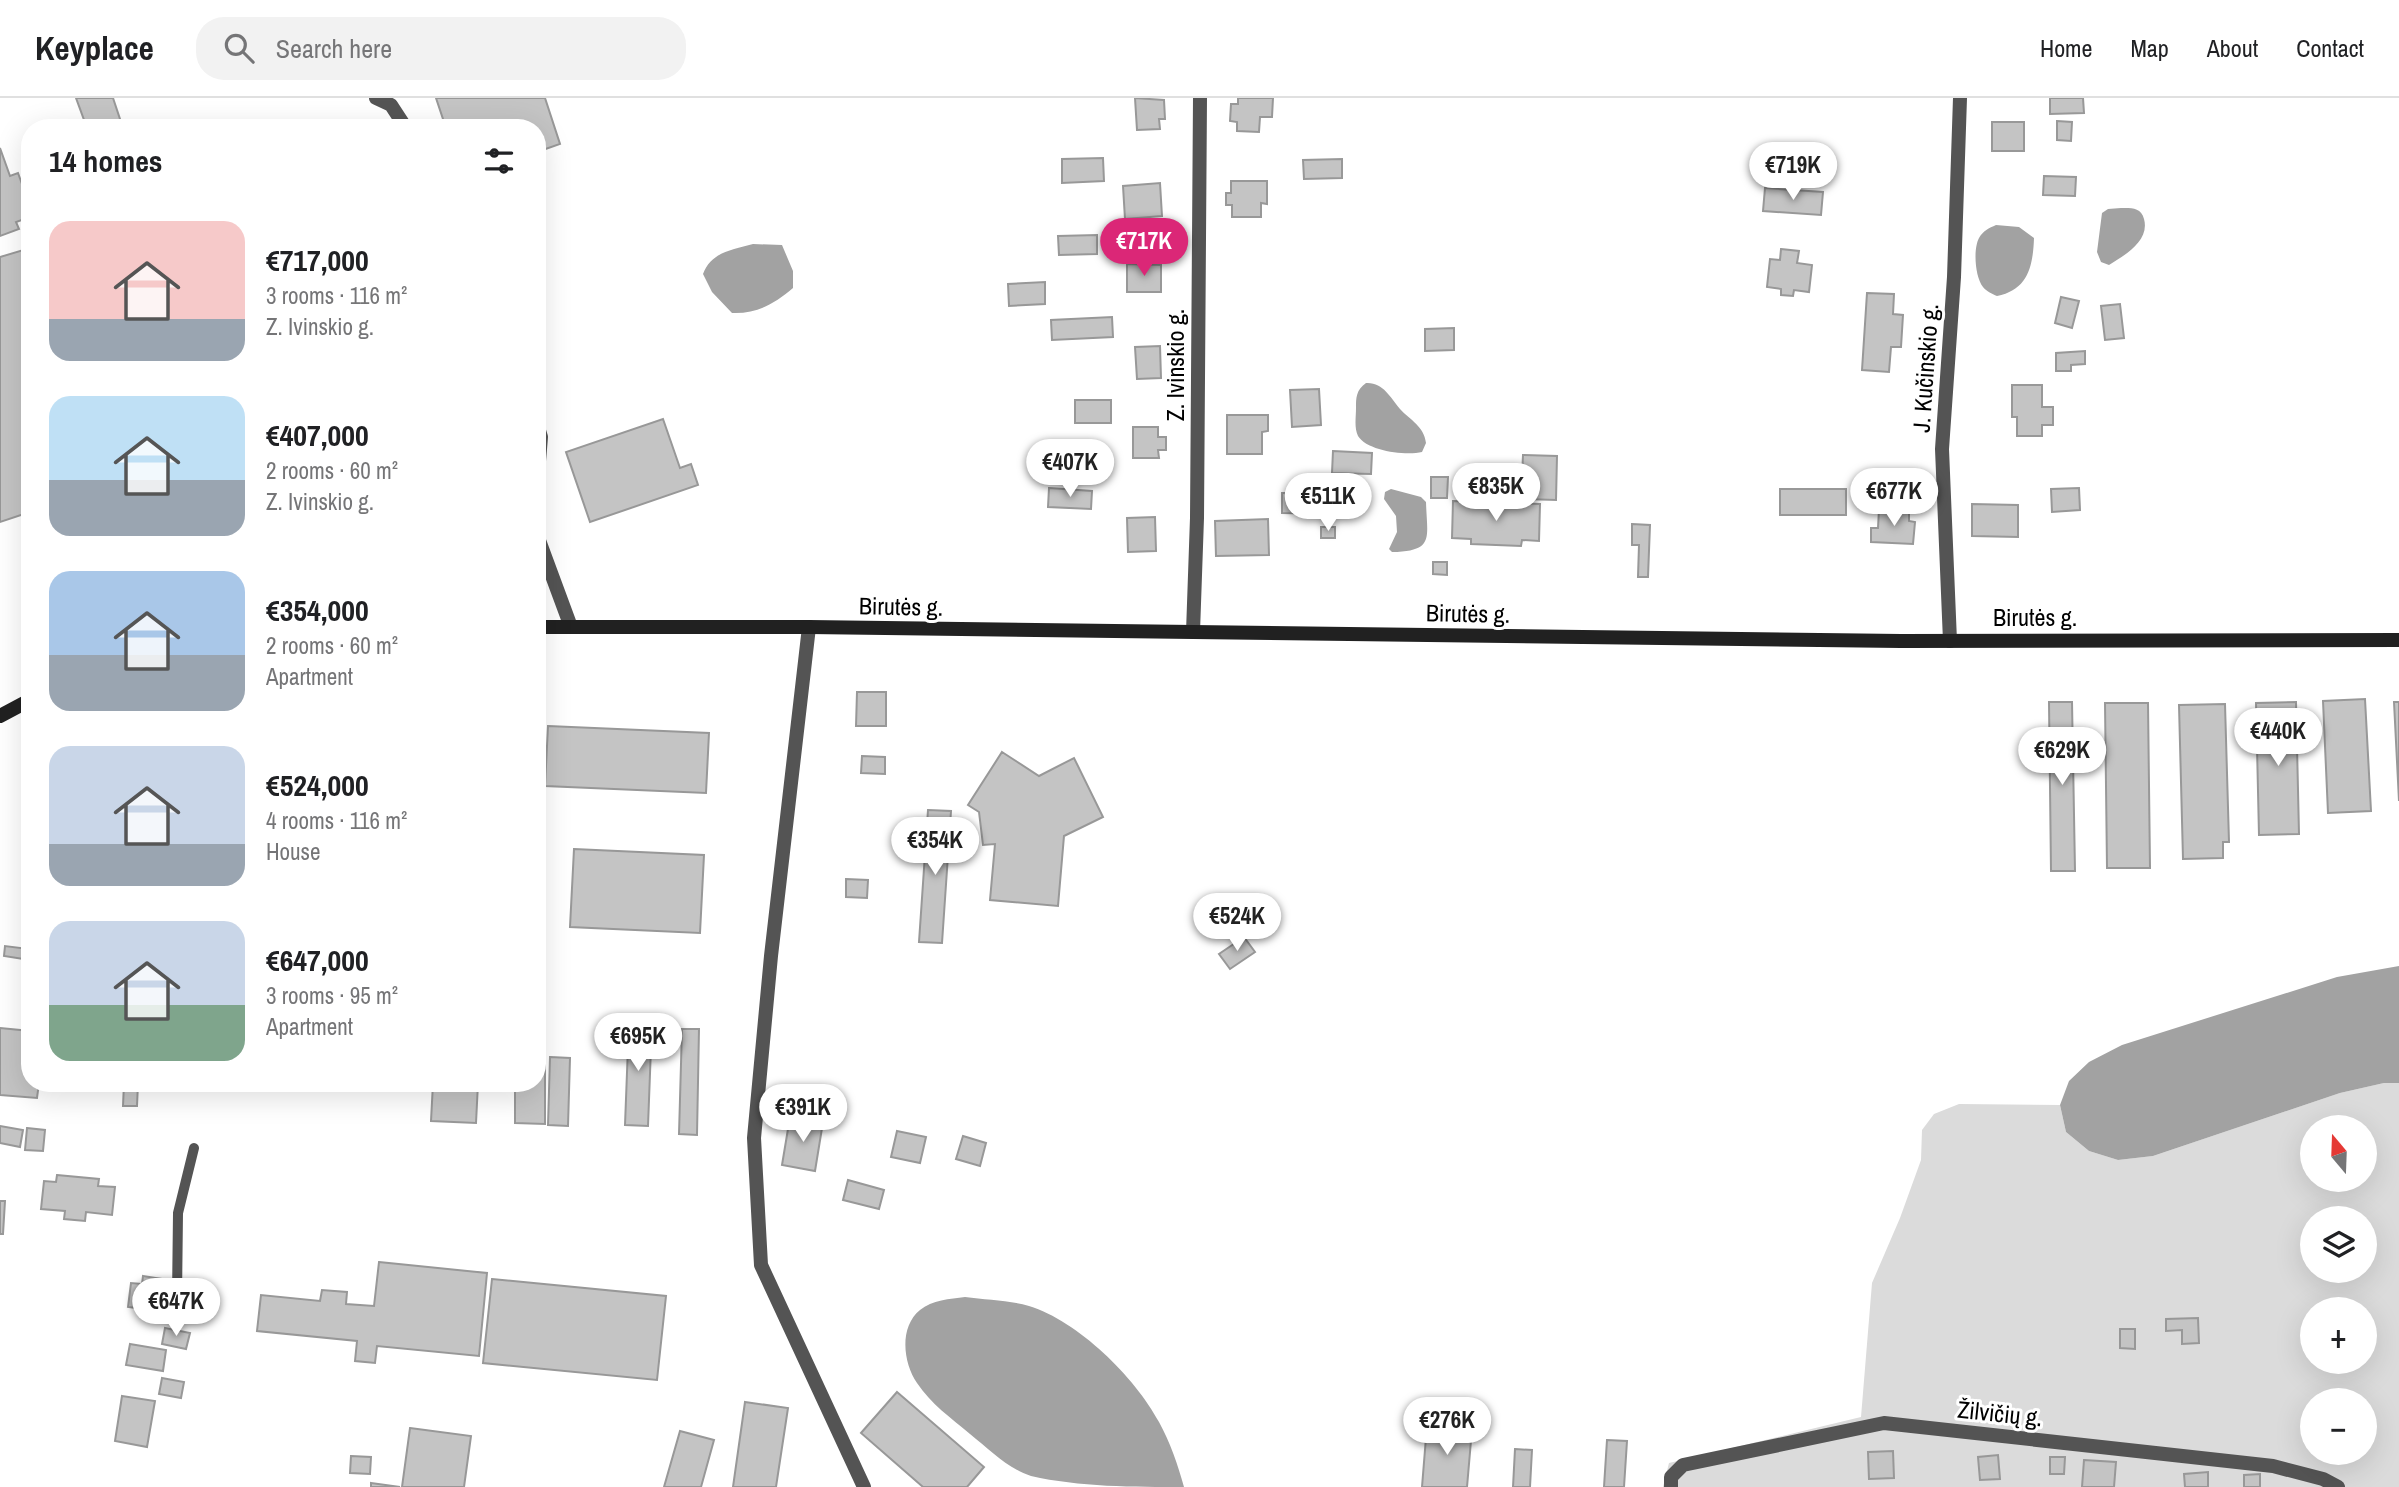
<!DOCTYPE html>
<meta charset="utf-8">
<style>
:root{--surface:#fff;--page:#f2f2f2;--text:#202124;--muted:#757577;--line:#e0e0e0;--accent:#db2777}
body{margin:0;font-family:"Archivo Narrow",sans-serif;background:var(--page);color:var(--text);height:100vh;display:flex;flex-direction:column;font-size:26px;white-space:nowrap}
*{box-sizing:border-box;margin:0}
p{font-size:23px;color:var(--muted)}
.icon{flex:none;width:38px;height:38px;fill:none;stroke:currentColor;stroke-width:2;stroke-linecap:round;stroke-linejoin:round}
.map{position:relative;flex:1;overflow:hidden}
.drawer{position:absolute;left:21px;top:21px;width:525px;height:973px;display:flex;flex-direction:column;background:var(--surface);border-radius:28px;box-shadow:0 7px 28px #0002}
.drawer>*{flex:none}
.needle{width:46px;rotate:341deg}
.buttons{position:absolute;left:2300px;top:1017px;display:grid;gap:14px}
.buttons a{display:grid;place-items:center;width:77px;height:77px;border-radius:50%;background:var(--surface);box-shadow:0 7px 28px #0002;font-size:35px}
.price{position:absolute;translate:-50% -60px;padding:0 16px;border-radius:24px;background:#fff;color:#222;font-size:23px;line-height:46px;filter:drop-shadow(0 2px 4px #0008)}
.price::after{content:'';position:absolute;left:50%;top:42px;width:21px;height:16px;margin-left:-10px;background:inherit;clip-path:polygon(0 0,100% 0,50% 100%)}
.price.current{background:var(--accent);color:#fff}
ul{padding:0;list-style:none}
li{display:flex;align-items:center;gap:21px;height:175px;padding:0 28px}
li span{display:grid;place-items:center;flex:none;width:196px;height:140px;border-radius:21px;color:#555}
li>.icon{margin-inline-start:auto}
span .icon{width:84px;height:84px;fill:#fffc;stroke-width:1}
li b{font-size:30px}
h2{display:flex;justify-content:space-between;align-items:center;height:84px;padding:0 28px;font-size:30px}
header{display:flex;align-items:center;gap:42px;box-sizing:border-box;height:98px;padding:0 35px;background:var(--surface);border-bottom:2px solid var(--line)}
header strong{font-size:33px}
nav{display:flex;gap:38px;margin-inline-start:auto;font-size:24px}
.search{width:490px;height:63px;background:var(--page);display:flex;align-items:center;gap:18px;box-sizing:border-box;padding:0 24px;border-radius:28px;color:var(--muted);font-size:26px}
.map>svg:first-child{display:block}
</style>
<header>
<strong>Keyplace</strong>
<div class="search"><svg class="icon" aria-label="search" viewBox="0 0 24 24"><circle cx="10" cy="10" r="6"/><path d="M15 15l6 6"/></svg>Search here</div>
<nav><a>Home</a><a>Map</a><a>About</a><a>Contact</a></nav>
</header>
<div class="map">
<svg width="2399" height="1389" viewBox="0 0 2399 1389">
<rect width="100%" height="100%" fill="#fff"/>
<path fill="#dbdbdb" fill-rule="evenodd" d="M2384 985H2399V1389H1663L1669 1365 1861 1319 1872 1185 1900 1120 1921 1062 1922 1032 1934 1016 1959 1006 2060 1007 2066 1034 2089 1053 2118 1062 2153 1058 2340 995ZM2312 1029H2364V1082H2312ZM2312 1120H2364V1172H2312ZM2312 1211H2364V1264H2312ZM2312 1302H2364V1354H2312Z"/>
<g fill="#a2a2a2">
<path d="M2121 110C2131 110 2141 109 2144 121 2150 143 2125 157 2109 167L2101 164 2097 154 2102 115 2108 111Z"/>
<path d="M1996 127 2019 129 2034 140C2033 168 2028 192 1997 198 1992 196 1986 193 1983 189 1975 179 1973 151 1979 140 1983 133 1989 130 1996 127Z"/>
<path d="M753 146 782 147 793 173V190C774 206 757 216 732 215L712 194 703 176C711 154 732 152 753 146Z"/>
<path d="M1366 285C1383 284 1390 299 1400 311 1410 322 1424 328 1426 345L1422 354C1406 358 1367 353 1358 338 1354 330 1356 319 1356 310 1356 300 1356 292 1366 285Z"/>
<path d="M1391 391 1421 399 1426 404C1427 440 1435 453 1392 454L1389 451 1397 434 1396 418 1384 401 1385 394Z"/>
<path d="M2399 868V985H2384L2340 995 2153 1058 2118 1062 2089 1053 2066 1034 2060 1007 2069 983 2089 964 2122 947 2337 879Z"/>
<path d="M965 1199C986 1202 1009 1202 1029 1208 1078 1223 1135 1279 1159 1324 1170 1344 1178 1367 1184 1389 1134 1389 1079 1389 1031 1378 1007 1370 990 1352 970 1336 951 1320 931 1306 917 1285 903 1265 899 1229 920 1212 932 1202 950 1201 965 1199Z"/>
</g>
<g fill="#c4c4c4" stroke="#989898" stroke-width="2">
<path d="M76 0H113L123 30H87Z"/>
<path d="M436 0H545L560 46 537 54V30H446Z"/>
<path d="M1135 0 1164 2 1165 21H1159L1160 31 1137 32Z"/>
<path d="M1238 0H1273L1272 19H1260L1259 34 1237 33V24L1230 23 1231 6H1238Z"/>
<path d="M2050 0H2083L2084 15 2050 16Z"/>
<path d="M2057 23 2072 24 2071 43 2057 42Z"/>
<rect x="1992" y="24" width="32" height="29"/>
<path d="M0 50 10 78 18 75 30 108V119L16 124 19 131 0 138Z"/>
<path d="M1103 60 1104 83 1062 85V61Z"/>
<path d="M1342 61V80L1304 81 1303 62Z"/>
<path d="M2044 78 2076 79 2075 98 2043 97Z"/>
<path d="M1231 83H1267V106L1261 105V119H1232V107H1226V95H1231Z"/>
<path d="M1160 85 1162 118 1125 121 1123 88Z"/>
<path d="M1765 90 1823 94 1821 117 1763 113Z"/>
<path d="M1097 137V156L1059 157 1058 138Z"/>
<path d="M30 150V414L0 424V159Z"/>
<path d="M1781 151 1799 153 1797 165 1812 167 1809 194 1794 192 1793 198 1781 197V191L1767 189 1770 161 1780 162Z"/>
<path d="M1127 166 1161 167V194H1127Z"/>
<path d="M1045 184V206L1009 208 1008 186Z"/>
<path d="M1867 195 1894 196 1893 216 1903 217 1901 249H1891L1889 274 1862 272Z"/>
<path d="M2061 199 2079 203 2072 230 2055 225Z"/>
<path d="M2120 206 2124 240 2105 242 2101 208Z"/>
<path d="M1112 219 1113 239 1052 242 1051 222Z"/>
<path d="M1454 230V252L1425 253V231Z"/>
<path d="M1160 248 1161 280 1137 281 1135 249Z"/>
<path d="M2085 253V266L2071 267V273H2056V255Z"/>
<path d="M2012 287H2042V309H2053V327H2042V338H2017V319H2012Z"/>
<path d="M1319 291 1321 327 1292 329 1290 292Z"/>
<rect x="1075" y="302" width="36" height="23"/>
<path d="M1227 317H1268V333L1262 334V356H1227Z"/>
<path d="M663 321 680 370 691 366 698 387 590 424 566 354Z"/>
<path d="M1133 329H1158V339H1166V352H1158L1159 360H1133Z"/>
<path d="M1333 353 1372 355 1371 376 1332 375Z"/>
<path d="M1523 357 1557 358 1556 402 1521 401Z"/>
<path d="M1431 379H1448L1447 400H1431Z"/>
<path d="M1049 390 1092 393 1091 411 1048 409Z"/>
<path d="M2079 390 2080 412 2052 414 2051 391Z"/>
<rect x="1780" y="391" width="66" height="26"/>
<path d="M1282 395H1330V416L1282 415Z"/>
<path d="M1453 403 1540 406 1539 443 1522 442 1521 448 1471 446V441L1452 440Z"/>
<path d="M1972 406 2018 407V439L1972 438Z"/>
<path d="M1879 411 1909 412V423L1915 424 1913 446 1871 444V430H1878Z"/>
<path d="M1155 419 1156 453 1128 454 1127 420Z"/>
<path d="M1268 421 1269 457 1216 458 1215 423Z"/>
<path d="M1632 426 1650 427 1648 479H1638L1639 447H1632Z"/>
<rect x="1321" y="429" width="14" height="11"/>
<path d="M1433 464H1447V477L1433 476Z"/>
<path d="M857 594H886V628H856Z"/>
<path d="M2365 601 2371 713 2328 715 2323 603Z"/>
<path d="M2049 604H2072L2075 773H2051Z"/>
<path d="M2296 604 2299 736 2259 737 2256 605Z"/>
<path d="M2394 604H2399V703Z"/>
<path d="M2105 605H2148L2150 770H2107Z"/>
<path d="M2225 606 2229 744H2223V760L2183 761 2179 607Z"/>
<path d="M548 628 709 635 706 695 545 688Z"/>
<path d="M1002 654 1039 678 1074 660 1103 719 1064 738 1058 808 990 802 995 746 983 747 979 714 968 707Z"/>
<path d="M862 658 885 659V676L861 675Z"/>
<path d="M928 712 951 713 942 845 919 844Z"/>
<path d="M574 751 704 757 700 835 570 829Z"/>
<path d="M846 781 868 782 867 800 846 799Z"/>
<path d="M1244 839 1255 854 1230 871 1219 856Z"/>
<path d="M29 843 30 862 4 858 5 848 28 851Z"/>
<path d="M629 922 652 923 648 1028 625 1027Z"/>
<path d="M0 930 30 933V985H39L37 1000 0 997Z"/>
<path d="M682 931H699L697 1037 679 1036Z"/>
<path d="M537 940H545V1026L515 1025V985H537Z"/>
<path d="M550 959 570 960 568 1028 548 1027Z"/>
<path d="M124 985H138L137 1008H123Z"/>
<path d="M433 985H478L476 1025 431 1023Z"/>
<path d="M790 1019 823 1024 815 1073 782 1067Z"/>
<path d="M0 1028 23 1032 20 1049 0 1045Z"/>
<path d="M27 1030 45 1032 43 1053 25 1052Z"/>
<path d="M897 1033 926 1039 920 1065 891 1059Z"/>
<path d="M963 1038 986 1045 980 1068 956 1061Z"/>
<path d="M57 1077 99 1081 98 1088 115 1089 112 1117 86 1114 85 1123 64 1121 65 1113 41 1111 44 1083 56 1084Z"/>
<path d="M848 1082 884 1092 879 1111 843 1102Z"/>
<path d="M0 1103H5L3 1136H0Z"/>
<path d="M379 1164 487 1175 479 1258 377 1248 375 1265 355 1263 357 1243 257 1233 261 1197 320 1203 322 1192 347 1194 346 1206 374 1208Z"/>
<path d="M143 1178 169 1182 165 1214 128 1209 131 1185 142 1186Z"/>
<path d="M492 1181 666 1198 657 1282 483 1265Z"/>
<path d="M2198 1220 2199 1245 2182 1246V1232L2166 1233V1221Z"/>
<path d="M165 1230 190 1235 186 1251 162 1246Z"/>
<path d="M2120 1231H2135V1251L2120 1250Z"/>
<path d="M130 1246 166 1252 163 1273 126 1267Z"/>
<path d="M162 1280 184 1284 181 1300 159 1296Z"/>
<path d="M897 1294 984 1369 967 1389H923L861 1335Z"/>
<path d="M122 1298 155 1303 147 1349 115 1343Z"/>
<path d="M745 1304 788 1310 776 1389H733Z"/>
<path d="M1427 1327 1472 1331 1467 1389H1422Z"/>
<path d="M410 1330 471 1338 464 1389H402Z"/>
<path d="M680 1333 714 1342 701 1389H664Z"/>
<path d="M1607 1342 1627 1343 1624 1389H1604Z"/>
<path d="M1515 1351 1532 1352 1530 1389H1513Z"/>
<path d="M1893 1353 1894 1380 1869 1381 1868 1354Z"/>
<path d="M1998 1357 2000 1381 1980 1382 1978 1359Z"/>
<path d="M351 1358 371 1359 370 1376 350 1375Z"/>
<path d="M2050 1359H2065L2064 1376H2050Z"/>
<path d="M2084 1362 2116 1364 2114 1389H2082Z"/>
<path d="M2208 1374V1389H2185L2184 1376Z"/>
<path d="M2260 1376V1389H2244V1377Z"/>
<path d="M371 1385 400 1389H371Z"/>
</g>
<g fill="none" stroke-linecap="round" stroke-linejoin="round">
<path stroke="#545454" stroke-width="10" d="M177 1200 178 1115 194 1050"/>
<g stroke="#545454" stroke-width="14">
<path d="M376 0 391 7 406 30"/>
<path d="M537 326 541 339 537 387"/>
<path d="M537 437 571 529"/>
<path d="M809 529 771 858 754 1040 761 1167 864 1389"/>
<path d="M1193 534 1197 420 1200 0"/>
<path d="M1950 543 1942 351 1954 179 1960 0"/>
<path d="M1671 1389V1379L1683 1367 1884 1325 2273 1368 2323 1381 2338 1389"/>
</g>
<g stroke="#212121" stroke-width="14">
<path d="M537 529H809L1901 543 2399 542"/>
<path d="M0 618 30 602"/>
</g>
</g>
<g text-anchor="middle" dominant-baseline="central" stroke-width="6" stroke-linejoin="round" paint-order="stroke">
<g font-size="24" fill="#000" stroke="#fff">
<text transform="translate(1175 267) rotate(-90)">Z. Ivinskio g.</text>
<text transform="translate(1925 270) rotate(-86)">J. Kučinskio g.</text>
<text transform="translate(901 508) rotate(1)">Birutės g.</text>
<text transform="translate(1468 515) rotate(1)">Birutės g.</text>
<text x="2035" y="519">Birutės g.</text>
<text transform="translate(2000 1315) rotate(6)">Žilvičių g.</text>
</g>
</g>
</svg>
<div class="buttons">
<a><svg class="needle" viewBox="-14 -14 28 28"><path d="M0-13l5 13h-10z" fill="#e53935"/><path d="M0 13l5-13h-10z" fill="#757577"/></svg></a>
<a><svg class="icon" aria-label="layers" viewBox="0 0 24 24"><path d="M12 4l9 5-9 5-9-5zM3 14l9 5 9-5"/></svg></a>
<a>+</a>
<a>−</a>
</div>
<b class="price" style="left:1793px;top:104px">€719K</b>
<b class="price current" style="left:1144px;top:180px">€717K</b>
<b class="price" style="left:1070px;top:401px">€407K</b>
<b class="price" style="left:1496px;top:425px">€835K</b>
<b class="price" style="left:1894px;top:430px">€677K</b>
<b class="price" style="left:1328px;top:435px">€511K</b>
<b class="price" style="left:2278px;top:670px">€440K</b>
<b class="price" style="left:2062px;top:689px">€629K</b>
<b class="price" style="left:935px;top:779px">€354K</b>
<b class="price" style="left:1237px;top:855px">€524K</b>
<b class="price" style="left:638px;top:975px">€695K</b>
<b class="price" style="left:803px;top:1046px">€391K</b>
<b class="price" style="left:176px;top:1240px">€647K</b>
<b class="price" style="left:1447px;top:1359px">€276K</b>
<section class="drawer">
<h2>14 homes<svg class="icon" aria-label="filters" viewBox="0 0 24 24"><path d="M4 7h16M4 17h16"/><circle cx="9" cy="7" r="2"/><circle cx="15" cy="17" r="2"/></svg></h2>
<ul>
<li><span style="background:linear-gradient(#f6c9c9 70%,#9aa5b1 0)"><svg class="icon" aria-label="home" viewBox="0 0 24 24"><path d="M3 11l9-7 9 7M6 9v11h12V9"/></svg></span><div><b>€717,000</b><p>3 rooms · 116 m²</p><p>Z. Ivinskio g.</p></div></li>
<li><span style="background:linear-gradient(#bfe0f5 60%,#9aa5b1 0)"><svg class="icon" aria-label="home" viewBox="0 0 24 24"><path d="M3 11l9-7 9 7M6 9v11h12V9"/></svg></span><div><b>€407,000</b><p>2 rooms · 60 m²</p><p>Z. Ivinskio g.</p></div></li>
<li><span style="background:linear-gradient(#a9c7e8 60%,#9aa5b1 0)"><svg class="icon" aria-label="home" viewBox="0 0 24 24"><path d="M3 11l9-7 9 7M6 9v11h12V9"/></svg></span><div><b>€354,000</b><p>2 rooms · 60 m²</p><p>Apartment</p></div></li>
<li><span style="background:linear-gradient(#c9d6e8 70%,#9aa5b1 0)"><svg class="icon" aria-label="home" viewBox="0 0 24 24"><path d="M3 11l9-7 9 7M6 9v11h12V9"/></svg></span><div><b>€524,000</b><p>4 rooms · 116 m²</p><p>House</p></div></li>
<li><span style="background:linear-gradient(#c9d6e8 60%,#7fa58c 0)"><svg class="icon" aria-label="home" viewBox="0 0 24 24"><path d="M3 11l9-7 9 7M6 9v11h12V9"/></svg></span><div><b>€647,000</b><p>3 rooms · 95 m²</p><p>Apartment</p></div></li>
</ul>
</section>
</div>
